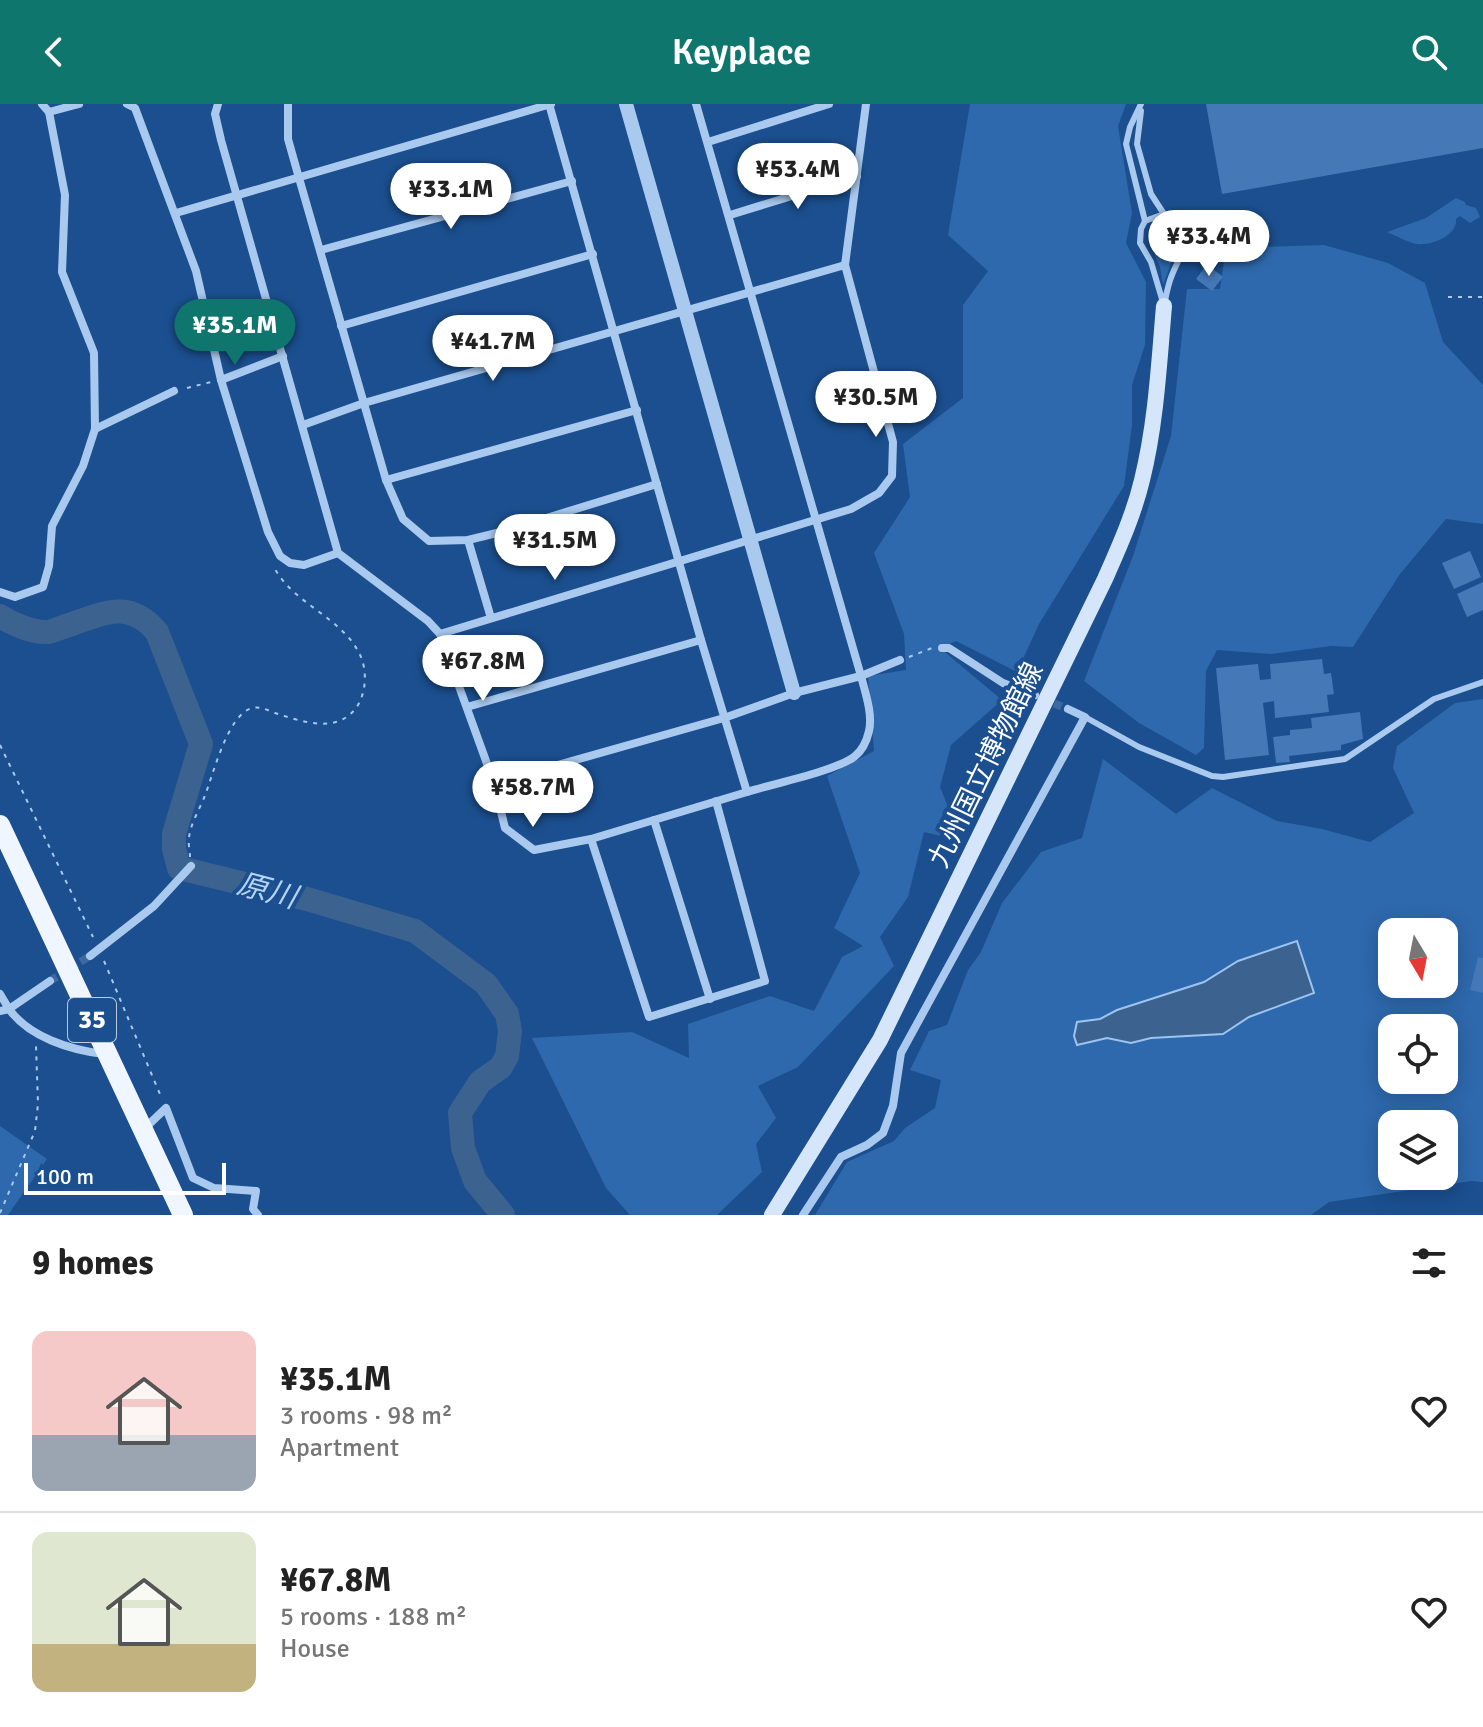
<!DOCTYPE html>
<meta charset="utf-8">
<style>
:root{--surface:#fff;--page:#f2f2f2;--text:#222;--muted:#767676;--line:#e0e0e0;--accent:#0f766e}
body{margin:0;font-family:Signika,"Noto Sans JP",sans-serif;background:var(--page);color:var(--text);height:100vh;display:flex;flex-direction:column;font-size:30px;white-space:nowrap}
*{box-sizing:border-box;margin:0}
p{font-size:26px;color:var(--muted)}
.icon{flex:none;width:44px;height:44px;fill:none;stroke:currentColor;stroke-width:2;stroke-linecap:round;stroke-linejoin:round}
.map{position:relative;height:1111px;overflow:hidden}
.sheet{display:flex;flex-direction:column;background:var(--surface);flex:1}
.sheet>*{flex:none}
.needle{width:52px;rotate:170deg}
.tools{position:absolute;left:1378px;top:814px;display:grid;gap:16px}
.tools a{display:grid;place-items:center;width:80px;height:80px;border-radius:16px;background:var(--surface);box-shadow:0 4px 20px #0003;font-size:40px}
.scale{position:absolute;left:24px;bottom:20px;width:202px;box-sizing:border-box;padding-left:8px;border:4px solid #fff;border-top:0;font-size:22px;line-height:28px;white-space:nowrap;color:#fff;-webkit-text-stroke:6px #1b4f8f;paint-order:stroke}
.price{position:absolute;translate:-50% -68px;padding:0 18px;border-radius:28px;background:#fff;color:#222;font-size:26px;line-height:52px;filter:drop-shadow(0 2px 4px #0008)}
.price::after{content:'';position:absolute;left:50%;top:48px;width:24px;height:18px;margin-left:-12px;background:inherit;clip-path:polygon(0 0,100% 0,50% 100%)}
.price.active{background:var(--accent);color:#fff}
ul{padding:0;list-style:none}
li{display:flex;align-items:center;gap:24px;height:200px;padding:0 32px}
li+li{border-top:2px solid var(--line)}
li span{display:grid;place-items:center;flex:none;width:224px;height:160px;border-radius:16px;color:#555}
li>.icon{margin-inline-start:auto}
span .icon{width:96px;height:96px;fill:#fffc;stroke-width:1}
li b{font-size:34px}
h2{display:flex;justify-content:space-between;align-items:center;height:96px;padding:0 32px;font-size:34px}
header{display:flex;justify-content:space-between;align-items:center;height:104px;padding:0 32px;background:var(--accent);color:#fff;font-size:36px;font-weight:600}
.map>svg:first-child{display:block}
</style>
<header><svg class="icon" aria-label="back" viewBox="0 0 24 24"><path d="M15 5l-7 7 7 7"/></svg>Keyplace<svg class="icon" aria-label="search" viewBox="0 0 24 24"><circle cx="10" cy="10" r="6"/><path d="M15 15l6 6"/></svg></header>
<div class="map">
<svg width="1483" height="1111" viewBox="0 0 1483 1111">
<rect width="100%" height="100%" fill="#1b4f8f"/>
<g fill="#2e69ad" fill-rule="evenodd">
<path d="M970 0H1126L1118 22 1132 109 1126 139 1146 178 1145 241 1132 281V321L1124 382 1039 520 1017 568 956 537 940 544 1002 596 951 641 940 683 962 737 924 728 908 793 880 833 894 862 798 963 758 982 776 1014 756 1040 762 1068 717 1111H630L606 1084 532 934 632 928 689 954 688 920 770 892 814 907 842 853 863 842 834 824 860 769 827 672 874 647 868 572 906 566 904 530 874 449 910 393 903 340 963 294V201L988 167 948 131Z"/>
<path d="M1456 94 1465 98 1466 101 1476 104 1480 113 1470 119 1460 112 1456 115C1458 131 1432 142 1417 140 1412 140 1394 131 1387 128L1426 114Z"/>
<path d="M1166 118H1171L1181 132 1163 181 1160 163 1148 136 1156 120Z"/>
<path d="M1324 141 1388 159 1425 179 1443 238 1483 281V420L1446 415 1400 470 1353 543 1331 542 1271 550 1217 546 1206 567 1204 644 1196 651 1139 619 1084 577 1133 452 1171 332 1187 185H1220L1224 157 1259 143Z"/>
<path d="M1483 595V1078L1471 1077 1329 1098 1311 1111H815L847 1058 894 1037 905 1024 935 1004 941 976 910 966 929 927 947 921 968 866 981 848 1002 799 1041 748 1082 734 1103 655 1176 710 1212 684 1277 717 1322 725 1370 738 1414 709 1393 664 1397 642 1455 599ZM1392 828H1444V880H1392ZM1392 924H1444V976H1392ZM1392 1020H1444V1072H1392Z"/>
<path d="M0 1022 47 1055 8 1111H0Z"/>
</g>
<path fill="#3c6290" stroke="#9cc4f0" stroke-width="2" d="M1297 837 1314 889 1249 913 1223 930 1151 934 1131 939 1107 934 1077 941 1074 932 1077 918 1100 915 1117 906 1204 878 1238 857Z"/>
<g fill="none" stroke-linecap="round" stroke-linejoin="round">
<path stroke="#3c6290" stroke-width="24" d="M0 512C12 520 33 529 48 528 53 527 60 524 66 522 103 510 128 494 157 528L201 640 174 730V745L179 764 307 795 415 827 486 880 507 910 510 927 507 952 501 963 480 978 460 1009 463 1044 475 1077 503 1111"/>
</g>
<g fill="#4478b7">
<path d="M1206 0H1483V44L1222 90Z"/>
<path d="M1234 109 1236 118 1215 122 1214 113Z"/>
<path d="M1207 160 1223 173 1212 187 1196 175Z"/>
<path d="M1470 447 1481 473 1454 485 1442 459Z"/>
<path d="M1483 478V506L1467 513 1457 490Z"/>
<path d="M1322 555 1324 570 1331 569 1334 590 1327 591 1329 608 1275 614 1274 597 1263 599 1269 651 1225 656 1216 564 1258 560 1260 576 1271 575 1270 560Z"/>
<path d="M1360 608 1363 635 1341 641V646L1289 652 1290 658 1276 659 1273 633 1290 631V626L1312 624 1311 614Z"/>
<path d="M1478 853 1483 854V889L1470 886Z"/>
</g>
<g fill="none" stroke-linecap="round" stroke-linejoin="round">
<g stroke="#3d69a0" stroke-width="8" stroke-dasharray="8 4" stroke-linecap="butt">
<path d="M1043 595 1068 605"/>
<path d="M50 877 90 852"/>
</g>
<g stroke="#a9c9ee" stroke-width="2" stroke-dasharray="4 6" stroke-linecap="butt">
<path d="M1448 193H1483"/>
<path d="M187 284 211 278"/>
<path d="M909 553 932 544"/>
<path d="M0 641 93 833"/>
<path d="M190 753C190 747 188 740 189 734 190 721 199 706 204 694 213 672 227 611 252 604 260 602 267 606 275 609 303 618 339 631 358 601 366 587 367 568 361 553 344 513 291 500 273 461"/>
<path d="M104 857 162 995"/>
<path d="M0 1109 35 1027 38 1000 36 942"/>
</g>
<g stroke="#a9c9ee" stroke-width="6">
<path d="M1141 0 1130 23 1126 40 1145 117"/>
<path d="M1141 7 1137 40 1151 90 1164 110"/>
<path d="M1164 110C1206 113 1180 150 1172 171 1168 180 1166 192 1164 202L1151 158 1140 139 1141 125 1145 117Z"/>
<path d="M1085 613 1139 643 1212 672 1223 673 1345 655 1434 595 1483 578"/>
</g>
<g stroke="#a9c9ee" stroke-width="8">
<path d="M127 0 135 4 196 167 221 276 268 428 280 452 290 459 304 461 338 449"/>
<path d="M218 0 215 10 221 36 338 449 428 517 440 530 494 679 505 724 534 746 591 735 747 688 701 536 549 0"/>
<path d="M288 0V35L299 74 386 376 403 415 429 437 468 436 501 428 657 380"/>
<path d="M696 0 861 572C865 588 873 610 869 627 867 636 862 647 854 653 835 667 772 680 747 688"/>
<path d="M49 8 79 0"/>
<path d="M708 38 829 0"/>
<path d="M176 109 551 0"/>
<path d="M730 111 857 72"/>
<path d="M321 146 572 77"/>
<path d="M341 222 593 150"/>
<path d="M221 276 283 252"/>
<path d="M303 321 364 299 845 161"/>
<path d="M95 325 174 287"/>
<path d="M386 376 637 306"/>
<path d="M468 436 491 514"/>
<path d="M0 488 15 493 43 483 49 462 52 422 83 362 95 325 94 249 62 168 65 91 49 8 42 0"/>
<path d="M440 530 851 405 879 389 892 372 893 338 845 161 866 0"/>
<path d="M942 544H949L1003 579 1035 591"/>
<path d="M467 603 701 536"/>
<path d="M494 679 724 614 794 589 861 572 900 556"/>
<path d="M654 716 710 895"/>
<path d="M591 735 649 913 765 877 716 697"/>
<path d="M90 852 154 802 191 762"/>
<path d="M0 890 9 905 50 877"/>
<path d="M0 907 9 905C29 933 70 946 104 950"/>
<path d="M144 1025 166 1004 193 1074 214 1084 256 1087 253 1105 258 1111"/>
<path d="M803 1111 841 1053 867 1041 883 1029 893 1002 901 949 1085 613 1068 605"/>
</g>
<path stroke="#a9c9ee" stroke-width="14" d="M626 0 794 589"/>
<path stroke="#d6e6fa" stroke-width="16" d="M772 1111 880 936 1105 475C1119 443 1134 410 1142 376 1156 320 1159 260 1164 202"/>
<path stroke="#f0f6ff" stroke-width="20" d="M0 721 183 1111"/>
</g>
<g text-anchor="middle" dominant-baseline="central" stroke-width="8" stroke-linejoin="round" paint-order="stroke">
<rect fill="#1b4f8f" stroke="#bbcadd" stroke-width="2" x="68" y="894" width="48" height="44" rx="6"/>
<g font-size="26" font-weight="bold" fill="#fff">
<text x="92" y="916">35</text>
</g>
<g font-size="28" fill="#fff" stroke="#1b4f8f">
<text transform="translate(986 661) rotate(-64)">九州国立博物館線</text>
</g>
<g font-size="30" font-style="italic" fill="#b5d3f5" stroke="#1b4f8f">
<text transform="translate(267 787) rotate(15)">原川</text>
</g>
</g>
</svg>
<div class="tools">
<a><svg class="needle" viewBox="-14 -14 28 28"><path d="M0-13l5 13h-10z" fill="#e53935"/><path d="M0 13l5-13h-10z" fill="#767676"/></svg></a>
<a><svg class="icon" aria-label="locate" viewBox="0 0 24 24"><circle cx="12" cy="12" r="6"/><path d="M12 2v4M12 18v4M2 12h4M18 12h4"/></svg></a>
<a><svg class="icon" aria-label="layers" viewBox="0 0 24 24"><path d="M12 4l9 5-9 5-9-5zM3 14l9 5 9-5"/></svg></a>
</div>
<div class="scale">100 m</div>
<b class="price" style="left:798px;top:107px">¥53.4M</b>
<b class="price" style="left:451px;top:127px">¥33.1M</b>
<b class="price" style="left:1209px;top:174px">¥33.4M</b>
<b class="price active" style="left:235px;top:263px">¥35.1M</b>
<b class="price" style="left:493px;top:279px">¥41.7M</b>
<b class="price" style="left:876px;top:335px">¥30.5M</b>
<b class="price" style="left:555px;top:478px">¥31.5M</b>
<b class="price" style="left:483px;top:599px">¥67.8M</b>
<b class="price" style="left:533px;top:725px">¥58.7M</b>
</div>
<section class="sheet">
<h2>9 homes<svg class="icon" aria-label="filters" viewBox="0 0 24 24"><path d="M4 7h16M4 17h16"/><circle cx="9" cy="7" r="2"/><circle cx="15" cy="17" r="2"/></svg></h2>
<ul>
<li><span style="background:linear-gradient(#f6c9c9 65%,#9aa5b1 0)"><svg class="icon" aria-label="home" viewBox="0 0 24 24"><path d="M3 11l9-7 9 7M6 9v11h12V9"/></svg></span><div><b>¥35.1M</b><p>3 rooms · 98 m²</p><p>Apartment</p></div><svg class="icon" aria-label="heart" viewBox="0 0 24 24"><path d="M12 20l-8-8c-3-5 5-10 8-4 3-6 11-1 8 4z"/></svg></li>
<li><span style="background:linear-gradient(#dfe7d0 70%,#c2b280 0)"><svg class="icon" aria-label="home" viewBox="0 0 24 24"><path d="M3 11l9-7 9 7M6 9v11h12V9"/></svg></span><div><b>¥67.8M</b><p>5 rooms · 188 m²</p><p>House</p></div><svg class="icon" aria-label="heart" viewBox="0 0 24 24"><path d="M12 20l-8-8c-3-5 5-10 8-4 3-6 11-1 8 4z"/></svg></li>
</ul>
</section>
